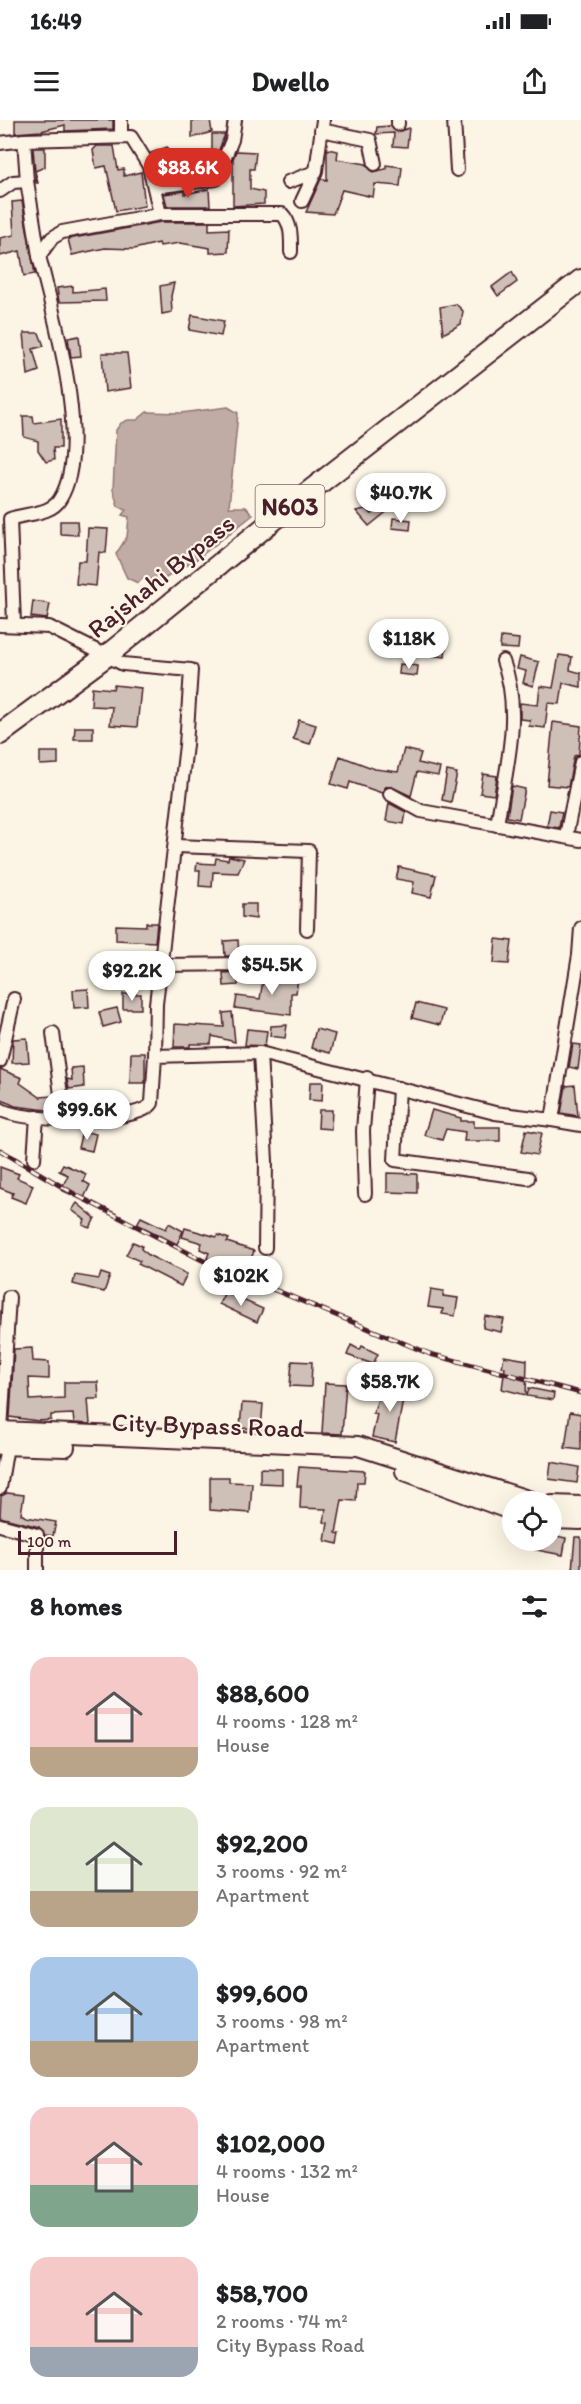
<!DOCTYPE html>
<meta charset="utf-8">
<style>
:root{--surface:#fff;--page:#f6f6f6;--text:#202124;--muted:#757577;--accent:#d93025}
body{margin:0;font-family:Itim,sans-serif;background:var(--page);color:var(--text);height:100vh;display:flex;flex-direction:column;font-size:22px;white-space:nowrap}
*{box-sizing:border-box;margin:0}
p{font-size:20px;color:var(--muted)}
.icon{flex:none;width:33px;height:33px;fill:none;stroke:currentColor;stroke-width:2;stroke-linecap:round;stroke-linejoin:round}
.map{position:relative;height:1450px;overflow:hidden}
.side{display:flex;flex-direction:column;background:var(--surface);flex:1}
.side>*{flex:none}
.fabs{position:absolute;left:502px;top:1371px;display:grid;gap:12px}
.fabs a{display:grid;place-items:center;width:60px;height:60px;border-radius:50%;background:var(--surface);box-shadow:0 6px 24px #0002;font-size:30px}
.scale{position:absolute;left:18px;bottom:15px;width:159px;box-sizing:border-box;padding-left:6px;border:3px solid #4a1f2b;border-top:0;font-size:16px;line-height:21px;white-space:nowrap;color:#4a1f2b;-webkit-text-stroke:4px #fcf5e5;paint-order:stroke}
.price{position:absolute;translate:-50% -51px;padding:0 14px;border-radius:21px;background:#fff;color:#222;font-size:20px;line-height:39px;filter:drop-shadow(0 2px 3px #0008)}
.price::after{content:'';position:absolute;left:50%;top:36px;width:18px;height:14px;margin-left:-9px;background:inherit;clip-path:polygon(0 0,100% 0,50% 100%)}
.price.on{background:var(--accent);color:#fff}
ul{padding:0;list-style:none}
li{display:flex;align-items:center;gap:18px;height:150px;padding:0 30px}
li span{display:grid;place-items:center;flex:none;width:168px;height:120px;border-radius:18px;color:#555}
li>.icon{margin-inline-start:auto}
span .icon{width:72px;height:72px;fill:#fffc;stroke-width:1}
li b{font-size:26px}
h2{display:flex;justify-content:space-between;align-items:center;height:72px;padding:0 30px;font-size:26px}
.status{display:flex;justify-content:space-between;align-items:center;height:42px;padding:0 30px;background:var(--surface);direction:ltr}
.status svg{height:16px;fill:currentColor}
header{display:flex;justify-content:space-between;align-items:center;height:78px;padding:0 30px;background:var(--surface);font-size:27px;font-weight:800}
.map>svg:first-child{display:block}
</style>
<div class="status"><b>16:49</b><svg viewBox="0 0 49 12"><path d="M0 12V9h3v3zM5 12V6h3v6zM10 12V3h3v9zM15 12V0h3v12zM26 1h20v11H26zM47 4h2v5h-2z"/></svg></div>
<header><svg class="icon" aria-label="menu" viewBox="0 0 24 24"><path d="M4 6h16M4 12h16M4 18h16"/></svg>Dwello<svg class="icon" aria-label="share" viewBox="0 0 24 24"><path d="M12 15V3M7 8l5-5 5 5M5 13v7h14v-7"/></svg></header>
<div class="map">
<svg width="581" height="1450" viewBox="0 0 581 1450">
<rect width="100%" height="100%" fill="#fcf5e5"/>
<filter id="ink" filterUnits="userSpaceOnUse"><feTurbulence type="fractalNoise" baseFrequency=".0167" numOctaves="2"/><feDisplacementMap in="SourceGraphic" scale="12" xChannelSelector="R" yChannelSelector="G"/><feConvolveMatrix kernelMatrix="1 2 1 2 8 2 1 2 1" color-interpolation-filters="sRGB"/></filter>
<g filter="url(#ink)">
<path fill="#c0aca5" stroke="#917474" stroke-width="1.5" d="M228 287 238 293 229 387H246L253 395 197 439 161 461 143 458 138 463 127 458 116 434 127 417 129 397 122 395 126 390 118 386 113 370 116 310 121 303 128 300H137L147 292 181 293Z"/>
<g fill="#cfc0b7" stroke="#4a1f2b" stroke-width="1.5">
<path d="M15 0H113V9L65 11V5L41 11 15 13Z"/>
<path d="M210 0 212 12 192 18V1Z"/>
<path d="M390 6 397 12 409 8 407 27 393 26 394 13 376 14 377 7Z"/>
<path d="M212 14H225L217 35 212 36Z"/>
<path d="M97 26H114L118 50 124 49V56L141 52 145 86 116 91 106 46 96 48 93 30Z"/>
<path d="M167 27 170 39 184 36 185 55 160 58 151 33Z"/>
<path d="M33 28H45V47L35 51 38 63H36Z"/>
<path d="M327 29 338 31 337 39 366 44 373 52 386 49V45L402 47 400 66 375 64 373 77 342 70 333 94 306 92 321 59 327 60Z"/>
<path d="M236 31 256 32 254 49H250V69L264 72V84L233 86V39Z"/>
<path d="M209 69 210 86H167L164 74 185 71V74Z"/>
<path d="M22 81 35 154 24 156 20 131 0 136V118L14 115 12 82Z"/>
<path d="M161 102H209V110L229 109 228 132 210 133V128L180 123 160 126 159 123 134 129 105 128 72 135 68 119Z"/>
<path d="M512 152 517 162 498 176 492 167Z"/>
<path d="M174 163 171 176 172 192 162 194 160 166Z"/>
<path d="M73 166V172L105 169 106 181 59 182 57 168Z"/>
<path d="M456 184 463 191 461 204 443 214 440 187Z"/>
<path d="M192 195 224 201 221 216 189 210Z"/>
<path d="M24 213H39L44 226 33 229 39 251 28 255Z"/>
<path d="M79 216 81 236 71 237 68 218Z"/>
<path d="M102 233H127L131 268 105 272Z"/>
<path d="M23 296H33L34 303 61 299V328H53L54 340 46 342 38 330V321L24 317Z"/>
<path d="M391 372 395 385 369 406 356 391 365 389 372 394 385 386 383 378Z"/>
<path d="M393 398 411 400 410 410 392 408Z"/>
<path d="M60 401H77L78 415 60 414Z"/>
<path d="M88 408 108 409 106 433 99 432 96 466 76 464 78 441H86Z"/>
<path d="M33 481 50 484 47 499 31 497Z"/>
<path d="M501 517 519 519 518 529 500 528Z"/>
<path d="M429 525 446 526 445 537 428 535Z"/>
<path d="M559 535 572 537 570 550 581 553V567L563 563 560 584 548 583 545 608 529 606 530 600 520 599V583L538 585 540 566 553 568Z"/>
<path d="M520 537 539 542 533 566 523 563 526 551 517 549Z"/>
<path d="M400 544 418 546 417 556 399 554Z"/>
<path d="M114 565 141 568 137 607 110 605 112 587 91 586 92 567 113 569Z"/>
<path d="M299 600 316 605 310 624 293 619Z"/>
<path d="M553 602 581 606 579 634 574 636 568 667 547 665Z"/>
<path d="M75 607H93V619H74Z"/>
<path d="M404 629 421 633 418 643 440 648 438 656 417 652 411 676 390 666 385 667 382 673 350 662 348 669 331 664 340 636 375 649 398 652Z"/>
<path d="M40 632H58V644L40 645Z"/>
<path d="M447 651 457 653 451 682 442 680Z"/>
<path d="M483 654 497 656 494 675 480 673Z"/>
<path d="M512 666 525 669 519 699 507 697Z"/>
<path d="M389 683 406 692 404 704 386 701Z"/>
<path d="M550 690 562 692 559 708 547 706Z"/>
<path d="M229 736 244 739 238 753 213 752 212 767 199 766 200 750H196L197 743 215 744 216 738 228 740Z"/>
<path d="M399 747 436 755 431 777 412 773 414 762 396 759Z"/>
<path d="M242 784H256V799L242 797Z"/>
<path d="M146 803H157L155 822 116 820V805L146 806Z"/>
<path d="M496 819 512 821 509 844 494 843Z"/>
<path d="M238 820 239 836H225L224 821Z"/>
<path d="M238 852V865L224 866 223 853Z"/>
<path d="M264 854 298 858 296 873H291V895L235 888 237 876 260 879Z"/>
<path d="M88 869 89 887 74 888 73 870Z"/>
<rect x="123" y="874" width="18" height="15"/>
<path d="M416 883 444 890 440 905 412 898Z"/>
<path d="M117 888 121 902 103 907 99 892Z"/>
<path d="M232 892 235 922 212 916 211 924H190V927H174L175 904 224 907 223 893Z"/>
<path d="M287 905 285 918 270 916 271 906Z"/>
<path d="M247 909 267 911 265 926 245 925Z"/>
<path d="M316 909 335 914 330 933 311 928Z"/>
<path d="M27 918 29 942 12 943 13 919Z"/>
<path d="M573 924 581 925 578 949 569 947Z"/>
<path d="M131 933H145V963H130Z"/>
<path d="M83 947 84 967 69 969 67 959 72 960 71 948Z"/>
<path d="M0 949 22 958 20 963 40 977 53 976 55 991 15 986 0 979Z"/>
<path d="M310 962H323L322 981 309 980Z"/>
<path d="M575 965 578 996 561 993 566 966Z"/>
<path d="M319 990H332L331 1009 318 1008Z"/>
<path d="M432 990 461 998V1001H474V1007H500V1021H464L465 1012 446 1009 442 1020 424 1015Z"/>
<path d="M526 1010 542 1013 537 1035 521 1032Z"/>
<path d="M82 1011 96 1014 92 1031 78 1028Z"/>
<path d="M63 1044 86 1054 83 1061 90 1065 83 1080 61 1070 68 1055 59 1051Z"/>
<path d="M0 1047 19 1054 17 1058 33 1065 26 1083 11 1077 13 1073 0 1068Z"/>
<path d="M387 1053 417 1054V1073L387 1072Z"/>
<path d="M77 1083 95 1098 90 1108 83 1105 85 1100 72 1090Z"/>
<path d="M141 1097 166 1109 169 1103 183 1111 177 1124 137 1104Z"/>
<path d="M185 1108 217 1117 218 1115 229 1119 227 1122 254 1131 245 1156 207 1138 209 1133 200 1129 202 1123 182 1117Z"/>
<path d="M133 1122 142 1126 141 1129 150 1136 187 1154 181 1166 138 1144 140 1141 126 1135Z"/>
<path d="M101 1153 110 1156 104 1172 73 1164 75 1155 99 1159Z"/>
<path d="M431 1169 444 1171 443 1176 458 1178 455 1196 442 1194 443 1189 428 1187Z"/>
<path d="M225 1172 263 1189 257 1202 219 1184Z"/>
<path d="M485 1196 504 1199 501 1212 483 1208Z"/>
<path d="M351 1225 360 1230 362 1226 378 1234 373 1244 347 1235Z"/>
<path d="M32 1228 33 1241 49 1242V1259L29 1258 30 1280 64 1278V1262H98L99 1279H88L90 1304 74 1303 73 1294 51 1295V1300L38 1301 10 1297 14 1229Z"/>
<path d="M504 1236 527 1240 526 1275 502 1269 505 1248 502 1247Z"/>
<path d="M292 1241 312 1242 311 1267 290 1266Z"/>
<path d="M325 1263 346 1264 342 1314 322 1313Z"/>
<path d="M383 1266 422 1277V1281L403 1280 395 1322 372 1317 377 1294 373 1293Z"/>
<path d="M529 1268 554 1273 553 1280 527 1276Z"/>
<path d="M242 1283 263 1284 261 1309 240 1308Z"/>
<path d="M570 1292 581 1294V1330L565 1328Z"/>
<path d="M551 1342 579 1347 577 1363 549 1359Z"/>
<path d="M299 1347 365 1351 364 1362H357L356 1381 342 1380 336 1413 340 1414 338 1424 325 1421 328 1403 324 1402 326 1389 300 1388 301 1366H297Z"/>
<path d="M260 1348 282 1349V1364L260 1363Z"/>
<path d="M210 1357H229V1362L252 1363 250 1393 210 1390Z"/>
<path d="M7 1373 24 1375 21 1394 26 1397 56 1402 53 1416 45 1415 39 1407 0 1397 1 1376Z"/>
<path d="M552 1415 566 1418 563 1435 531 1429 532 1420H552Z"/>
<path d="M575 1417H581V1450H572Z"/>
</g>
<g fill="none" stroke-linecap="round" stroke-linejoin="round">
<g stroke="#4a1f2b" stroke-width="16">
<g id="minor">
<path d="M398 0V4"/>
<path d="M454 0 457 50"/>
<path d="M321 10 370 20 375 44"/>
<path d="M121 17V0"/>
<path d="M24 20 27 61 39 136"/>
<path d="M0 23 24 20 131 17 149 46 160 94 62 112 52 118 39 136C53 193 93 326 60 379 51 395 26 393 10 399L14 504"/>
<path d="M288 62 315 52"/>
<path d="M154 67 216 59 232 20 235 0"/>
<path d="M0 71 13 62 27 61"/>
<path d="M302 81 316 51 323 0"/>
<path d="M160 94H282C292 104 291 118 291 132"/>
<path d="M0 505 49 507 123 544 191 550 186 625 156 884 155 936"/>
<path d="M390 674 421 691 581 720"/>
<path d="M497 705C505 653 523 593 503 541"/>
<path d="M566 716 581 642"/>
<path d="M175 726 309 731 307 809"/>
<path d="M162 845 245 844 298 850"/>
<path d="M53 913 64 998"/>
<path d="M260 933 266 1041 265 1128"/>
<path d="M0 941 14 879"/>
<path d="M399 968 395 1040 528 1058"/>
<path d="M0 989C20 1003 139 1004 152 983L155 936 260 933 495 993 552 1000 579 835 581 808"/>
<path d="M552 1000 581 1005"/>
<path d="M34 1039 37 997"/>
<path d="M365 1074 363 1011 367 958"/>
<path d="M1 1311 9 1177"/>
<path d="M0 1368 7 1326"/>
<path d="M0 1405 37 1415V1450"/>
</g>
</g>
<g stroke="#4a1f2b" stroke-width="22">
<g id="primary">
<path d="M0 1311 358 1326 534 1382"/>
<path d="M0 1325 65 1327"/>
<path d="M405 1351 513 1391"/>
<path d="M552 1385 581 1386"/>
<path d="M552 1399 581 1400"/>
</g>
</g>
<g stroke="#4a1f2b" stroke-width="24">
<path id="trunk" d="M0 614 105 537 302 377 581 160"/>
</g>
<use href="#minor" stroke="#fcf5e5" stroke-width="12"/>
<use href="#primary" stroke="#fcf5e5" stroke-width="18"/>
<use href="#trunk" stroke="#fcf5e5" stroke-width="20"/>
<g stroke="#4a1f2b" stroke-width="5">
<path id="rail" d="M0 1030 76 1075 202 1140 430 1234 581 1273"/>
</g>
<use href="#rail" stroke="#fcf5e5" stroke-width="3" stroke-dasharray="9" stroke-linecap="butt"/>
</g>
</g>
<g text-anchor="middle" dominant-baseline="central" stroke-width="4.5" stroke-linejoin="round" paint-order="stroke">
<rect fill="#fcf5e5" stroke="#7f5f63" stroke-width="1.5" x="255.5" y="365" width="69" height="42" rx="4.5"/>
<g font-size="24" font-weight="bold" fill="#4a1f2b">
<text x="290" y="386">N603</text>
</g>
<g font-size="26" fill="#4a1f2b" stroke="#fcf5e5">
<text transform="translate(161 456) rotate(-39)">Rajshahi Bypass</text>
<text transform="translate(208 1305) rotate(2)">City Bypass Road</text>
</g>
</g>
</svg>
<div class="fabs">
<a><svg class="icon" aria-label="locate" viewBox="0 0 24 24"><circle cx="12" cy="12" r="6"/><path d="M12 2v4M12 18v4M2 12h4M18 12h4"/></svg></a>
</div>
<div class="scale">100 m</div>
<b class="price on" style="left:188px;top:79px">$88.6K</b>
<b class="price" style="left:401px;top:404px">$40.7K</b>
<b class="price" style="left:409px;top:550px">$118K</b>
<b class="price" style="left:272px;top:876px">$54.5K</b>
<b class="price" style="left:132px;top:882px">$92.2K</b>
<b class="price" style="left:87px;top:1021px">$99.6K</b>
<b class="price" style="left:241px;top:1187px">$102K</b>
<b class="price" style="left:390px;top:1293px">$58.7K</b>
</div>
<section class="side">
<h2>8 homes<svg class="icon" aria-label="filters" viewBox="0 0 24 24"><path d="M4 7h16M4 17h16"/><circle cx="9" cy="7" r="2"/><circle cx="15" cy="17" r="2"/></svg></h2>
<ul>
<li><span style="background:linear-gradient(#f6c9c9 75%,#b9a48a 0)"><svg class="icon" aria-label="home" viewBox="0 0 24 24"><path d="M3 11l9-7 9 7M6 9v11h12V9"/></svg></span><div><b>$88,600</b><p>4 rooms · 128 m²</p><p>House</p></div></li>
<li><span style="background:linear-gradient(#dfe7d0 70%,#b9a48a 0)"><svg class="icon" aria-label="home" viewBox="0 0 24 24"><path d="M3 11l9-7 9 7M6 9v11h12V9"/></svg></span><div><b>$92,200</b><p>3 rooms · 92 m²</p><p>Apartment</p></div></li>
<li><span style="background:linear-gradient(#a9c7e8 70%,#b9a48a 0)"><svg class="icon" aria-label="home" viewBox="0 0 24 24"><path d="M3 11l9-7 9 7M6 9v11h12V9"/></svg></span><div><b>$99,600</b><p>3 rooms · 98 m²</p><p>Apartment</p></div></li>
<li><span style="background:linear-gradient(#f6c9c9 65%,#7fa58c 0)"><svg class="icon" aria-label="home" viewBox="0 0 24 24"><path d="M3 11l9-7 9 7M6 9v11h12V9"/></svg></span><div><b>$102,000</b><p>4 rooms · 132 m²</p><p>House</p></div></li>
<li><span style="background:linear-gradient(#f6c9c9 75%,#9aa5b1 0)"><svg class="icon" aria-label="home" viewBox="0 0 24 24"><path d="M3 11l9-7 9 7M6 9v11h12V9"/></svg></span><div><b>$58,700</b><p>2 rooms · 74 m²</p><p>City Bypass Road</p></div></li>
</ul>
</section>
